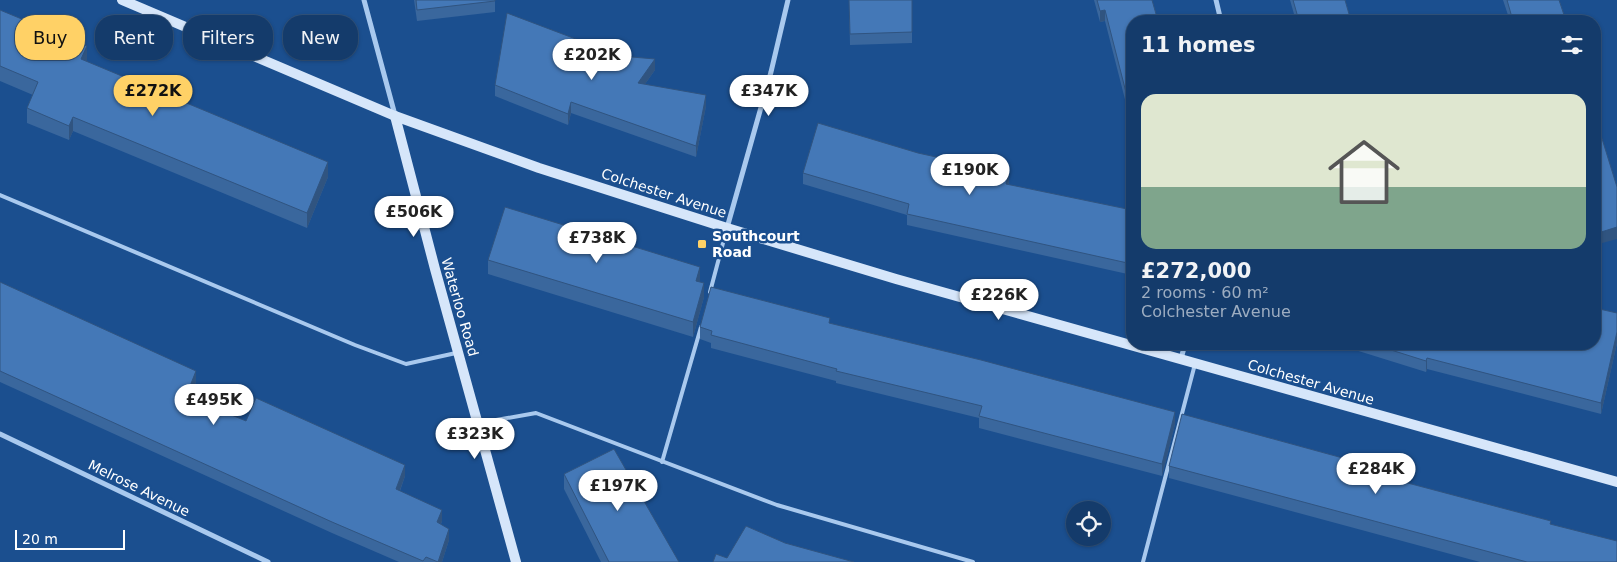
<!DOCTYPE html>
<meta charset="utf-8">
<style>
:root{--surface:#143b6b;--page:#214673;--text:#f1f3f6;--muted:#9dadc1;--line:#33557e;--accent:#ffd166}
body{margin:0;font-family:"DejaVu Sans",sans-serif;background:var(--page);color:var(--text);height:100vh;display:flex;flex-direction:column;font-size:19px;white-space:nowrap}
*{box-sizing:border-box;margin:0}
p{font-size:16px;color:var(--muted)}
.icon{flex:none;width:28px;height:28px;fill:none;stroke:currentColor;stroke-width:2;stroke-linecap:round;stroke-linejoin:round}
.map{position:relative;flex:1;overflow:hidden}
.panel{position:absolute;left:1126px;top:15px;width:475px;height:335px;display:flex;flex-direction:column;background:var(--surface);border-radius:20px;box-shadow:0 1px 4px #0004,0 0 0 1px var(--line)}
.panel>*{flex:none}
.guide{position:absolute;left:15px;top:15px;width:475px;height:45px;display:flex;gap:10px}
.tools{position:absolute;left:1066px;top:501px;display:grid;gap:10px}
.tools a{display:grid;place-items:center;width:45px;height:45px;border-radius:50%;background:var(--surface);box-shadow:0 1px 4px #0004,0 0 0 1px var(--line);font-size:25px}
.scale{position:absolute;left:15px;bottom:12px;width:110px;box-sizing:border-box;padding-left:5px;border:2px solid #fff;border-top:0;font-size:14px;line-height:18px;white-space:nowrap;color:#fff;-webkit-text-stroke:4px #1b4f8f;paint-order:stroke}
.price{position:absolute;translate:-50% -42px;padding:0 11px;border-radius:18px;background:#fff;color:#222;font-size:16px;line-height:32px;filter:drop-shadow(0 1px 2px #0008)}
.price::after{content:'';position:absolute;left:50%;top:30px;width:15px;height:11px;margin-left:-8px;background:inherit;clip-path:polygon(0 0,100% 0,50% 100%)}
.price.current{background:var(--accent);color:#111}
ul{padding:0;list-style:none}
li{display:grid;align-content:center;gap:10px;height:265px;padding:0 15px}
li span{display:grid;place-items:center;height:155px;border-radius:15px;color:#555}
li>.icon{margin-inline-start:auto}
span .icon{width:90px;height:90px;fill:#fffc;stroke-width:1}
li b{font-size:21px}
h2{display:flex;justify-content:space-between;align-items:center;height:60px;padding:0 15px;font-size:21px}
.pill{padding:0 18px;border-radius:20px;background:var(--surface);box-shadow:0 1px 4px #0004,0 0 0 1px var(--line);font-size:18px;line-height:45px}
.pill.current{background:var(--accent);color:#111}
.map>svg:first-child{display:block}
</style>
<div class="map">
<svg width="1617" height="562" viewBox="0 0 1617 562">
<rect width="100%" height="100%" fill="#1b4f8f"/>
<g fill="none" stroke-linecap="round" stroke-linejoin="round">
<g stroke="#a9c9ee" stroke-width="4">
<path d="M0 195 355 345 406 364 456 353"/>
<path d="M710 292 727 228"/>
<path d="M479 423 536 413 777 505 973 562"/>
<path d="M662 462 701 327"/>
<path d="M1143 562 1195 364"/>
</g>
<g stroke="#a9c9ee" stroke-width="5">
<path d="M364 0 395 115"/>
<path d="M1216 0 1221 21"/>
<path d="M727 228 771 72 788 0"/>
<path d="M1181 359 1185 344"/>
<path d="M0 434 268 562"/>
</g>
<g stroke="#d6e6fa" stroke-width="10">
<path d="M122 0 395 116 539 168 727 228 896 279 1617 482"/>
<path d="M395 116 435 269 516 562"/>
</g>
</g>
<g fill="#3a679d">
<path d="M414 0H495V12L417 21Z"/>
<path d="M849 0H912V43L850 45Z"/>
<path d="M1094 0H1152L1132 21V123H1131L1105 21 1100 22Z"/>
<path d="M1290 0H1345L1351 21H1296Z"/>
<path d="M1503 0H1559L1566 21H1510Z"/>
<path d="M0 10 87 61 86 62 328 177 307 228 73 131 69 140 27 123V108L33 95 0 81Z"/>
<path d="M589 54 655 70 645 84 706 106 696 157 571 113 568 125 495 96V85Z"/>
<path d="M803 173 1132 210V275L907 225V215L803 184Z"/>
<path d="M488 260 700 282 704 297 693 337 488 274Z"/>
<path d="M0 282 196 382 190 398 246 421 405 476 400 491 442 521 441 524 449 540 442 562H399L332 533 0 382Z"/>
<path d="M1617 313V343L1601 414 1427 369 1426 372 1336 344H1595Z"/>
<path d="M830 323 1175 424 1162 476 979 428V418L836 383V381L711 348V343L700 339V327Z"/>
<path d="M1169 466 1372 473 1551 525 1617 562H1480L1169 478Z"/>
<path d="M564 474 679 562H601L564 489Z"/>
</g>
<g fill="#305480">
<path d="M1105 10V21L1100 22V11Z"/>
<path d="M589 44V55L586 53Z"/>
<path d="M87 46V61L81 74V59Z"/>
<path d="M655 59V70L638 94V83Z"/>
<path d="M706 95V106L696 157V146Z"/>
<path d="M571 102V113L568 125V114Z"/>
<rect x="1131" y="112" width="1" height="11"/>
<path d="M73 117V131L69 140V126Z"/>
<path d="M328 162V177L307 228V213Z"/>
<path d="M1009 173V184H1006Z"/>
<path d="M1617 227V239L1595 245V234Z"/>
<path d="M700 267V282L696 281Z"/>
<path d="M704 283V297L693 337V322Z"/>
<path d="M1617 332V343L1601 414V403Z"/>
<path d="M1427 358V369L1426 372V361Z"/>
<path d="M196 371V382L186 407V396Z"/>
<path d="M1175 412V424L1162 476V464Z"/>
<path d="M405 465V476L396 501V489Z"/>
<path d="M442 510V521L437 533V522Z"/>
<path d="M449 529V540L442 562H438Z"/>
</g>
<g fill="#4478b7" stroke="#305480">
<path d="M416 0H495V1L417 10Z"/>
<path d="M849 0H912V32L850 34Z"/>
<path d="M1097 0H1152L1158 21H1132V112H1131L1105 10 1100 11Z"/>
<path d="M1293 0H1345L1351 21H1299Z"/>
<path d="M1507 0H1559L1566 21H1513Z"/>
<path d="M0 10 87 46 81 59 328 162 307 213 73 117 69 126 27 108 38 82 0 66Z"/>
<path d="M507 13 589 44 586 53 655 59 638 83 706 95 696 146 571 102 568 114 495 85Z"/>
<path d="M1595 116 1617 187V227L1595 234Z"/>
<path d="M818 123 918 153 1009 173 1006 184 1132 210V264L907 214 909 204 803 173Z"/>
<path d="M505 207 700 267 696 281 704 283 693 322 488 260Z"/>
<path d="M0 282 196 371 186 396 246 421 256 398 405 465 396 489 442 510 437 522 449 529 438 562 426 557 423 561 332 522 0 371Z"/>
<path d="M711 287 830 318 829 323 981 360 1175 412 1162 464 979 416 982 406 836 371 837 369 711 335 712 331 700 327Z"/>
<path d="M1595 308 1617 313V332L1601 403 1427 358 1426 361 1372 344H1595Z"/>
<path d="M1182 414 1372 466 1370 473 1551 521 1550 524 1617 541V562H1527L1169 466Z"/>
<path d="M614 449 679 562H609L564 474Z"/>
<path d="M746 526 785 543 854 562H713L716 554 727 558Z"/>
</g>
<rect fill="#ffd166" stroke="#1b4f8f" stroke-width="2" x="697" y="239" width="10" height="10" rx="2.5"/>
<g text-anchor="middle" dominant-baseline="central" stroke-width="5" stroke-linejoin="round" paint-order="stroke">
<g font-size="14" fill="#fff" stroke="#1b4f8f">
<text transform="translate(664 193) rotate(18)">Colchester Avenue</text>
<text transform="translate(460 307) rotate(74)">Waterloo Road</text>
<text transform="translate(1311 382) rotate(16)">Colchester Avenue</text>
<text transform="translate(139 488) rotate(26)">Melrose Avenue</text>
</g>
<g font-size="14" font-weight="bold" fill="#fff" stroke="#1b4f8f" text-anchor="start">
<text x="712" y="236">Southcourt<tspan x="712" dy="16">Road</tspan></text>
</g>
</g>
</svg>
<div class="tools">
<a><svg class="icon" aria-label="locate" viewBox="0 0 24 24"><circle cx="12" cy="12" r="6"/><path d="M12 2v4M12 18v4M2 12h4M18 12h4"/></svg></a>
</div>
<div class="scale">20 m</div>
<b class="price" style="left:592px;top:81px">£202K</b>
<b class="price current" style="left:153px;top:117px">£272K</b>
<b class="price" style="left:769px;top:117px">£347K</b>
<b class="price" style="left:970px;top:196px">£190K</b>
<b class="price" style="left:414px;top:238px">£506K</b>
<b class="price" style="left:597px;top:264px">£738K</b>
<b class="price" style="left:999px;top:321px">£226K</b>
<b class="price" style="left:214px;top:426px">£495K</b>
<b class="price" style="left:475px;top:460px">£323K</b>
<b class="price" style="left:1376px;top:495px">£284K</b>
<b class="price" style="left:618px;top:512px">£197K</b>
<div class="guide">
<a class="pill current">Buy</a>
<a class="pill">Rent</a>
<a class="pill">Filters</a>
<a class="pill">New</a>
</div>
<section class="panel">
<h2>11 homes<svg class="icon" aria-label="filters" viewBox="0 0 24 24"><path d="M4 7h16M4 17h16"/><circle cx="9" cy="7" r="2"/><circle cx="15" cy="17" r="2"/></svg></h2>
<ul>
<li><span style="background:linear-gradient(#dfe7d0 60%,#7fa58c 0)"><svg class="icon" aria-label="home" viewBox="0 0 24 24"><path d="M3 11l9-7 9 7M6 9v11h12V9"/></svg></span><div><b>£272,000</b><p>2 rooms · 60 m²</p><p>Colchester Avenue</p></div></li>
</ul>
</section>
</div>
